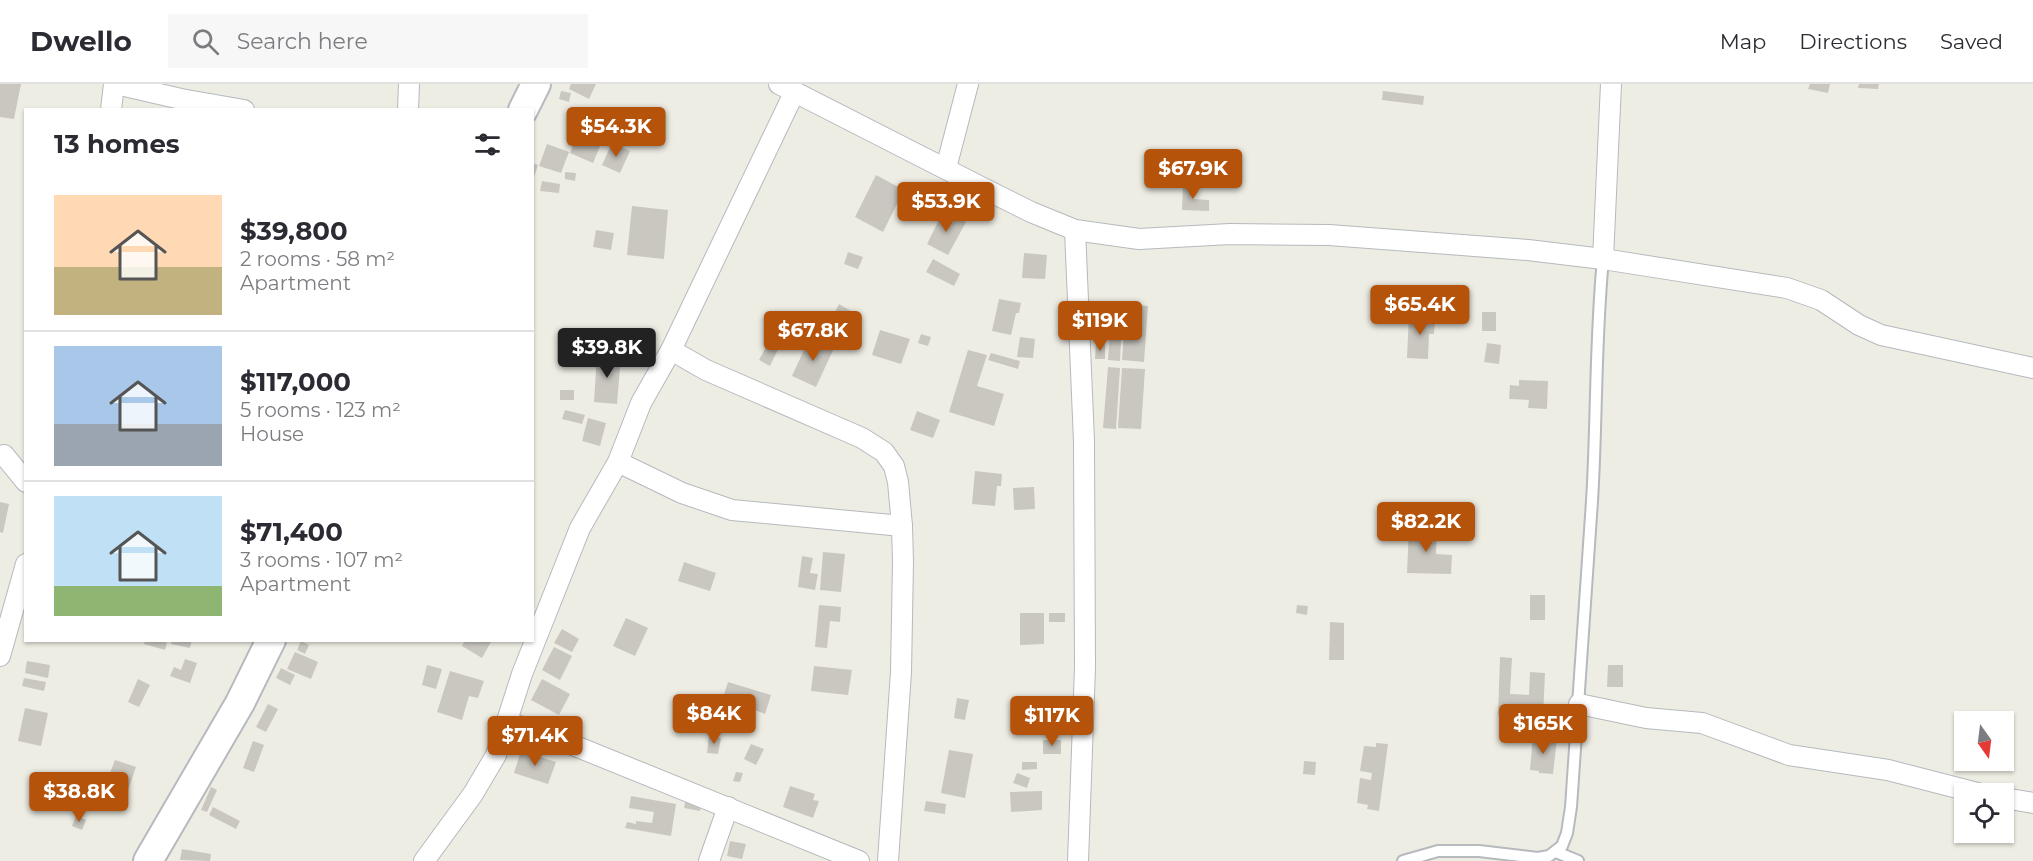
<!DOCTYPE html>
<meta charset="utf-8">
<style>
:root{--surface:#fff;--page:#f7f7f7;--text:#2b2b33;--muted:#7c7c81;--line:#e1e1e2;--accent:#b45309}
body{margin:0;font-family:Montserrat,sans-serif;background:var(--page);color:var(--text);height:100vh;display:flex;flex-direction:column;font-size:22px;white-space:nowrap}
*{box-sizing:border-box;margin:0}
p{font-size:20px;color:var(--muted)}
.icon{flex:none;width:33px;height:33px;fill:none;stroke:currentColor;stroke-width:2;stroke-linecap:round;stroke-linejoin:round}
.map{position:relative;flex:1;overflow:hidden}
.details{position:absolute;left:24px;top:24px;width:510px;height:534px;display:flex;flex-direction:column;background:var(--surface);border-radius:0px;box-shadow:0 2px 4px #0004}
.details>*{flex:none}
.needle{width:39px;rotate:166deg}
.tools{position:absolute;left:1954px;top:627px;display:grid;gap:12px}
.tools a{display:grid;place-items:center;width:60px;height:60px;border-radius:0px;background:var(--surface);box-shadow:0 2px 4px #0004;font-size:30px}
.price{position:absolute;translate:-50% -51px;padding:0 14px;border-radius:6px;background:var(--accent);color:#fff;font-size:20px;line-height:39px;filter:drop-shadow(0 2px 3px #0008)}
.price::after{content:'';position:absolute;left:50%;top:36px;width:18px;height:14px;margin-left:-9px;background:inherit;clip-path:polygon(0 0,100% 0,50% 100%)}
.price.active{background:#222;color:#fff}
ul{padding:0;list-style:none}
li{display:flex;align-items:center;gap:18px;height:150px;padding:0 30px}
li+li{border-top:2px solid var(--line)}
li span{display:grid;place-items:center;flex:none;width:168px;height:120px;border-radius:0px;color:#555}
li>.icon{margin-inline-start:auto}
span .icon{width:72px;height:72px;fill:#fffc;stroke-width:1}
li b{font-size:26px}
h2{display:flex;justify-content:space-between;align-items:center;height:72px;padding:0 30px;font-size:26px}
header{display:flex;align-items:center;gap:36px;box-sizing:border-box;height:84px;padding:0 30px;background:var(--surface);border-bottom:2px solid var(--line)}
header strong{font-size:28px}
nav{display:flex;gap:33px;margin-inline-start:auto;font-size:21px}
.search{width:420px;height:54px;background:var(--page);display:flex;align-items:center;gap:15px;box-sizing:border-box;padding:0 21px;border-radius:0px;color:var(--muted);font-size:22px}
.map>svg:first-child{display:block}
</style>
<header>
<strong>Dwello</strong>
<div class="search"><svg class="icon" aria-label="search" viewBox="0 0 24 24"><circle cx="10" cy="10" r="6"/><path d="M15 15l6 6"/></svg>Search here</div>
<nav><a>Map</a><a>Directions</a><a>Saved</a></nav>
</header>
<div class="map">
<svg width="2033" height="777" viewBox="0 0 2033 777">
<rect width="100%" height="100%" fill="#eeede4"/>
<g fill="#cac7c1">
<path d="M0 0H21L14 35 0 33Z"/>
<path d="M571 0H596L589 15 569 5Z"/>
<path d="M1810 0H1830L1828 9 1808 5Z"/>
<path d="M1859 0H1879L1878 5 1858 4Z"/>
<path d="M561 7 571 9 569 18 559 15Z"/>
<path d="M1383 7 1424 12 1423 21 1382 16Z"/>
<path d="M580 45 603 55 593 79 570 69Z"/>
<path d="M612 59 630 67 620 89 602 81Z"/>
<path d="M547 60 569 68 561 89 539 82Z"/>
<path d="M532 79 538 81 533 96H532Z"/>
<path d="M565 88 576 89 575 97 565 95Z"/>
<path d="M876 91 904 106 883 148 855 133Z"/>
<path d="M542 97 560 100 559 109 540 107Z"/>
<path d="M1183 98 1194 99 1193 115 1209 116V127L1182 126Z"/>
<path d="M632 122 668 126 664 175 627 171Z"/>
<path d="M944 126 966 138 948 171 927 160Z"/>
<path d="M596 146 614 149 611 166 593 163Z"/>
<path d="M848 168 863 173 858 185 844 180Z"/>
<path d="M1024 169 1047 171 1045 195 1022 194Z"/>
<path d="M933 175 960 190 954 202 926 188Z"/>
<path d="M999 215 1021 219 1019 229H1016L1011 251 992 247Z"/>
<path d="M839 220 851 227 846 236 834 230Z"/>
<path d="M1112 220H1123L1120 277 1108 276Z"/>
<path d="M1126 220 1148 222 1144 278 1122 276Z"/>
<rect x="1482" y="228" width="14" height="19"/>
<path d="M1409 231 1435 233 1434 250H1429L1428 275 1407 274Z"/>
<path d="M880 246 910 255 901 280 872 271Z"/>
<path d="M846 248 858 252 853 264 842 259Z"/>
<path d="M921 250 931 253 928 262 918 259Z"/>
<path d="M772 252 782 257 770 282 759 276Z"/>
<path d="M810 253 834 264 816 303 792 292Z"/>
<path d="M1020 253 1035 255 1033 274 1017 273Z"/>
<path d="M1487 259 1501 261 1499 280 1484 278Z"/>
<path d="M1096 260H1105V275H1095Z"/>
<path d="M968 266 987 271 977 302 1004 310 994 342 949 328Z"/>
<path d="M991 269 1020 277 1018 285 988 276Z"/>
<path d="M597 270 621 271 617 320 594 318Z"/>
<path d="M1108 283 1120 284 1116 345 1103 344Z"/>
<path d="M1122 284 1145 285 1141 345 1118 344Z"/>
<path d="M1519 296 1548 297 1547 325 1528 324 1529 316 1509 315 1510 301 1519 302Z"/>
<rect x="560" y="306" width="14" height="10"/>
<path d="M565 326 585 331 582 340 562 335Z"/>
<path d="M917 327 940 336 933 354 910 346Z"/>
<path d="M588 334 606 339 600 362 582 357Z"/>
<path d="M975 387 1002 390 1001 402H997L995 422 972 420Z"/>
<path d="M1034 403 1035 425 1014 426 1013 404Z"/>
<path d="M0 418 9 420 3 449 0 448Z"/>
<path d="M1409 442 1437 443 1436 470 1452 471 1451 490 1407 489Z"/>
<path d="M823 468 845 470 841 508 820 506Z"/>
<path d="M802 472 813 474 810 489 818 490 815 506 798 503Z"/>
<path d="M684 478 716 489 710 507 678 497Z"/>
<rect x="1530" y="511" width="15" height="25"/>
<path d="M819 521 841 523 840 538 830 537 827 564 815 563Z"/>
<path d="M1297 521 1308 522 1307 531 1296 529Z"/>
<path d="M1020 529H1044V560L1020 561Z"/>
<rect x="1049" y="529" width="16" height="9"/>
<path d="M626 534 648 544 635 572 613 562Z"/>
<path d="M1330 538 1344 539V576H1329Z"/>
<path d="M562 545 579 555 572 568 554 559Z"/>
<path d="M145 556H159L167 559 165 566 144 560Z"/>
<path d="M172 556H192L190 564 171 560Z"/>
<path d="M465 556H492L482 574 462 562Z"/>
<path d="M301 557 309 561 305 570 297 566Z"/>
<path d="M554 563 572 572 560 596 542 586Z"/>
<path d="M295 568 318 578 311 595 287 585Z"/>
<path d="M1500 573 1512 574 1510 610 1529 611 1530 588 1545 589 1543 633 1498 631Z"/>
<path d="M185 575 197 579 190 599 170 592 174 583 181 586Z"/>
<path d="M27 577 50 581 48 594 25 589Z"/>
<path d="M427 581 442 585 436 605 422 601Z"/>
<path d="M1608 581H1623V603H1607Z"/>
<path d="M814 582 852 586 848 611 811 607Z"/>
<path d="M281 584 295 591 290 601 276 594Z"/>
<path d="M450 587 484 597 478 614 469 612 462 636 437 628Z"/>
<path d="M24 594 46 598 44 607 22 602Z"/>
<path d="M138 595 150 601 139 623 128 618Z"/>
<path d="M542 595 570 610 559 631 531 616Z"/>
<path d="M728 598 771 611 765 630 752 625 750 632 720 623Z"/>
<path d="M957 614 969 616 965 636 954 634Z"/>
<path d="M268 620 278 625 266 648 256 643Z"/>
<path d="M25 624 48 629 41 662 18 657Z"/>
<path d="M709 652 721 654 718 670 707 669Z"/>
<path d="M1533 652 1557 655 1553 690 1539 689V687L1530 686Z"/>
<rect x="1043" y="656" width="18" height="14"/>
<path d="M253 657 264 661 254 688 243 684Z"/>
<path d="M1376 659 1388 660 1379 727 1367 725 1368 721 1357 719 1360 694 1371 696 1372 689 1360 687 1364 662 1376 663Z"/>
<path d="M751 660 764 665 756 681 744 675Z"/>
<path d="M949 666 973 670 965 714 941 709Z"/>
<path d="M521 667 556 678 548 700 514 689Z"/>
<path d="M115 676 136 683 127 709 105 702Z"/>
<path d="M1304 677 1316 678 1315 691 1303 690Z"/>
<path d="M1022 678H1037V685L1022 686Z"/>
<path d="M736 688 743 689 740 698 733 697Z"/>
<path d="M1017 689 1030 694 1027 704 1013 699Z"/>
<path d="M790 702 815 710 813 716 819 717 813 734 783 723Z"/>
<path d="M211 703 217 706 207 728 201 726Z"/>
<path d="M1042 707V726L1011 728 1010 708Z"/>
<path d="M631 712 676 720 671 752 625 744 627 738 636 740V737L652 739 654 728 629 724Z"/>
<path d="M686 713 702 716 700 727 684 724Z"/>
<path d="M926 717 946 720 945 730 924 727Z"/>
<path d="M213 723 240 737 236 745 209 731Z"/>
<path d="M76 732 86 736 82 746 72 742Z"/>
<path d="M730 757 746 760 742 775 727 772Z"/>
<path d="M182 765 211 770 210 777 180 776Z"/>
</g>
<g fill="none" stroke-linecap="round" stroke-linejoin="round">
<g stroke="#b6b9bd" stroke-width="14">
<g id="lane">
<path d="M1556 768 1578 777"/>
<path d="M1403 777 1438 767H1479L1538 774 1549 772 1562 762 1567 749 1571 723C1578 621 1585 519 1592 417 1597 336 1595 256 1603 175"/>
</g>
</g>
<g stroke="#b6b9bd" stroke-width="22">
<g id="street">
<path d="M116 0 181 15 244 26"/>
<path d="M779 0 981 103 1031 128 1075 146 1139 155 1230 150 1329 151 1528 166 1603 175 1787 204 1821 216 1859 241 1881 251 2033 284"/>
<path d="M111 26 114 0"/>
<path d="M408 26 409 0"/>
<path d="M946 84 968 0"/>
<path d="M1075 146 1084 357 1085 583 1078 777"/>
<path d="M1603 175 1611 0"/>
<path d="M671 266 706 286 862 354 884 368 894 382 898 398 902 442 903 478 901 588 888 777"/>
<path d="M4 371 26 398"/>
<path d="M618 378 682 409 732 426 902 442"/>
<path d="M0 572 26 480"/>
<path d="M1579 620 1646 634 1702 639 1789 671 1888 686 1981 710"/>
<path d="M507 638 558 655 859 777"/>
<path d="M2004 714 2033 719"/>
<path d="M424 777 473 710 496 671 522 590 580 444 618 378 641 319 671 266 794 9"/>
<path d="M709 777 728 723"/>
</g>
</g>
<g stroke="#b7b9bf" stroke-width="32">
<g id="secondary">
<path d="M523 26 536 0"/>
<path d="M148 777 240 619 271 556"/>
</g>
</g>
<use href="#lane" stroke="#fff" stroke-width="10"/>
<use href="#street" stroke="#fff" stroke-width="20"/>
<use href="#secondary" stroke="#fff" stroke-width="28"/>
</g>
</svg>
<div class="tools">
<a><svg class="needle" viewBox="-14 -14 28 28"><path d="M0-13l5 13h-10z" fill="#e53935"/><path d="M0 13l5-13h-10z" fill="#7c7c81"/></svg></a>
<a><svg class="icon" aria-label="locate" viewBox="0 0 24 24"><circle cx="12" cy="12" r="6"/><path d="M12 2v4M12 18v4M2 12h4M18 12h4"/></svg></a>
</div>
<b class="price" style="left:616px;top:74px">$54.3K</b>
<b class="price" style="left:1193px;top:116px">$67.9K</b>
<b class="price" style="left:946px;top:149px">$53.9K</b>
<b class="price" style="left:1420px;top:252px">$65.4K</b>
<b class="price" style="left:1100px;top:268px">$119K</b>
<b class="price" style="left:813px;top:278px">$67.8K</b>
<b class="price active" style="left:607px;top:295px">$39.8K</b>
<b class="price" style="left:1426px;top:469px">$82.2K</b>
<b class="price" style="left:714px;top:661px">$84K</b>
<b class="price" style="left:1052px;top:663px">$117K</b>
<b class="price" style="left:1543px;top:671px">$165K</b>
<b class="price" style="left:535px;top:683px">$71.4K</b>
<b class="price" style="left:79px;top:739px">$38.8K</b>
<section class="details">
<h2>13 homes<svg class="icon" aria-label="filters" viewBox="0 0 24 24"><path d="M4 7h16M4 17h16"/><circle cx="9" cy="7" r="2"/><circle cx="15" cy="17" r="2"/></svg></h2>
<ul>
<li><span style="background:linear-gradient(#ffd9b3 60%,#c2b280 0)"><svg class="icon" aria-label="home" viewBox="0 0 24 24"><path d="M3 11l9-7 9 7M6 9v11h12V9"/></svg></span><div><b>$39,800</b><p>2 rooms · 58 m²</p><p>Apartment</p></div></li>
<li><span style="background:linear-gradient(#a9c7e8 65%,#9aa5b1 0)"><svg class="icon" aria-label="home" viewBox="0 0 24 24"><path d="M3 11l9-7 9 7M6 9v11h12V9"/></svg></span><div><b>$117,000</b><p>5 rooms · 123 m²</p><p>House</p></div></li>
<li><span style="background:linear-gradient(#bfe0f5 75%,#8fb573 0)"><svg class="icon" aria-label="home" viewBox="0 0 24 24"><path d="M3 11l9-7 9 7M6 9v11h12V9"/></svg></span><div><b>$71,400</b><p>3 rooms · 107 m²</p><p>Apartment</p></div></li>
</ul>
</section>
</div>
